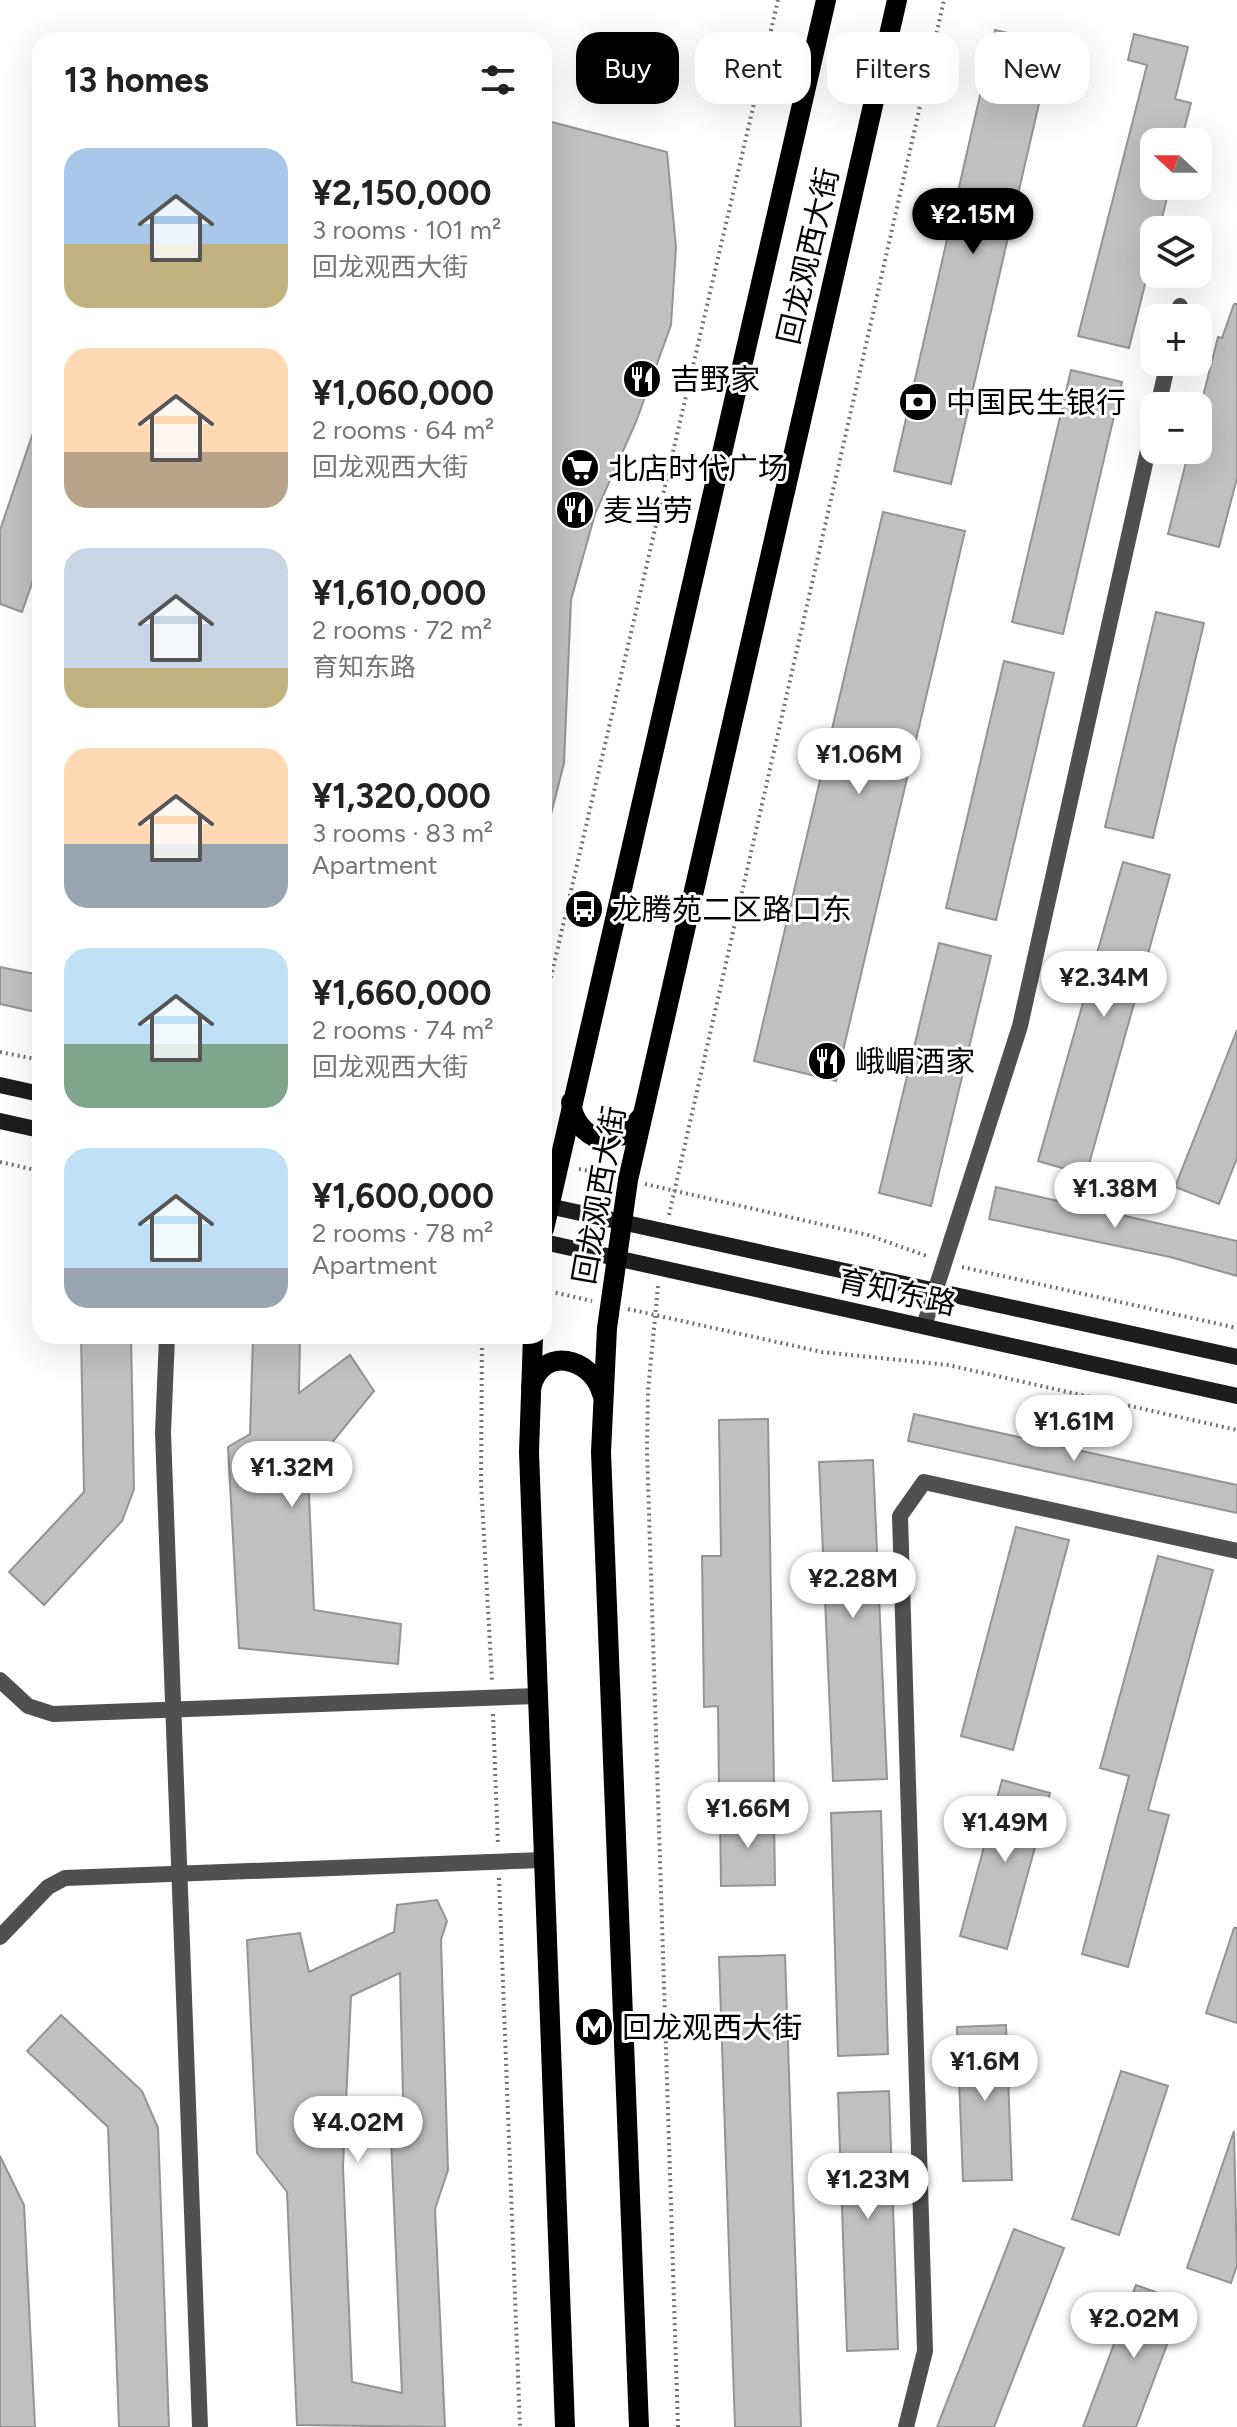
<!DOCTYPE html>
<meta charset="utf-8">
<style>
:root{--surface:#fff;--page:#f6f6f6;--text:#222;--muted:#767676;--accent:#000}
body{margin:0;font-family:Figtree,"Noto Sans SC",sans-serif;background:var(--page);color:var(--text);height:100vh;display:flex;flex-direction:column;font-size:30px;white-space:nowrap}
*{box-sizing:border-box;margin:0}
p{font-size:26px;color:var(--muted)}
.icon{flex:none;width:44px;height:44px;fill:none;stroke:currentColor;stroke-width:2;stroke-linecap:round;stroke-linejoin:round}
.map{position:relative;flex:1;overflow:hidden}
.side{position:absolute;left:32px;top:32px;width:520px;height:1312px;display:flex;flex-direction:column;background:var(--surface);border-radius:24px;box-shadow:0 8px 32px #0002}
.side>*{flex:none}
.banner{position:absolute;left:576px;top:32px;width:540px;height:72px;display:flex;gap:16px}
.needle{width:52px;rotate:291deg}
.fabs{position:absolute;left:1140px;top:128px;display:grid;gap:16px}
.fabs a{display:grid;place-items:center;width:72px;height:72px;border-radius:16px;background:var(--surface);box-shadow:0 8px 32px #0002;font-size:40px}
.price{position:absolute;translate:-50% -68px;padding:0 18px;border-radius:28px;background:#fff;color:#222;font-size:26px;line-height:52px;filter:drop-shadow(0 2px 4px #0008)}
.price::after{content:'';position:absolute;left:50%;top:48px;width:24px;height:18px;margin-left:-12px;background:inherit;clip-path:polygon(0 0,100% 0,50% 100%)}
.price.current{background:var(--accent);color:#fff}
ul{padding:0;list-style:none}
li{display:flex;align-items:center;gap:24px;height:200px;padding:0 32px}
li span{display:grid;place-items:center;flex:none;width:224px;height:160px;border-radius:24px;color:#555}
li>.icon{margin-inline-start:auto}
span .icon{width:96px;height:96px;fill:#fffc;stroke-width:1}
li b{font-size:34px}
h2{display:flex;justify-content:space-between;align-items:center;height:96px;padding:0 32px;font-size:34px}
.tag{padding:0 28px;border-radius:24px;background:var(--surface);box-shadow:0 8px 32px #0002;font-size:28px;line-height:72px}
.tag.current{background:var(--accent);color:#fff}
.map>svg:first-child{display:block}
</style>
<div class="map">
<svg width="1237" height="2427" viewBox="0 0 1237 2427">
<rect width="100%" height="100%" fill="#fff"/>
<g fill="#c0c0c0" stroke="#949494" stroke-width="2" fill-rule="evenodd">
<path d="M995 30 1053 43 951 484 894 471Z"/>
<path d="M1134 34 1188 47 1175 99 1191 103 1181 142H1154V186H1170L1159 230H1154V249L1129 348 1078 336 1147 65 1128 60Z"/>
<path d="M544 120 667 152 676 247 671 325 636 422 595 514 571 600 564 763 550 818 544 817Z"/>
<path d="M1234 304H1237V478L1219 547 1168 534 1189 450H1198V416L1218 337 1222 338Z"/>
<path d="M1071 370 1122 382 1063 634 1012 622Z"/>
<path d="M37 421H40V560L22 612 0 604V530Z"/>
<path d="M883 512 965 531 836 1081 754 1061Z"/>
<path d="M1156 612 1204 623 1153 838 1105 827Z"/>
<path d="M1004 661 1054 673 996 920 946 908Z"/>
<path d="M1123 862 1170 875 1086 1175 1038 1161Z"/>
<path d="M939 943 991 956 931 1206 879 1193Z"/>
<path d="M0 967 40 975V1013L0 1004Z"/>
<path d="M1237 1030V1158L1219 1204 1175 1187Z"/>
<path d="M996 1187 1237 1241V1276L1170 1257 989 1219Z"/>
<path d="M81 1336H131L134 1489 122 1521 44 1605 9 1572 84 1492Z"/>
<path d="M253 1336H300L299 1393 350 1355 374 1391 308 1472 314 1610 401 1624 398 1664 239 1648 228 1447 250 1434Z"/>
<path d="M914 1414 1237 1485V1513L908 1441Z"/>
<path d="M768 1419 774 1784 719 1787 718 1706 704 1707 702 1556H721L719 1420Z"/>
<path d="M873 1460 887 1779 833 1781 819 1462Z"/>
<path d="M1016 1527 1069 1540 1013 1750 961 1736Z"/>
<path d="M1158 1556 1213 1570 1148 1810 1169 1815 1128 1967 1082 1954 1129 1776 1100 1768Z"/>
<path d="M1002 1780 1050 1793 1007 1949 960 1936Z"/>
<path d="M881 1811 888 2054 838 2056 831 1813Z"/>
<path d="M774 1815 775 1885 721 1886 720 1816Z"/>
<path d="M437 1900 447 1921 441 1940 448 2170 435 2209 445 2427 297 2425 287 2192 257 2153 247 1940 300 1933 309 1972 394 1932 397 1905ZM400 1973 403 2097 391 2139 402 2393 352 2382 343 2167 351 1996Z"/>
<path d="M1234 1928H1237V2023L1206 2013Z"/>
<path d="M785 1955 801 2427H735L719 1957Z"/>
<path d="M61 2015 142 2091 158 2128 169 2427H119L108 2127 27 2051Z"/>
<path d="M1006 2025 1012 2180 963 2181 957 2027Z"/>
<path d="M1121 2071 1168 2086 1119 2235 1072 2219Z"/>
<path d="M889 2091 898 2349 847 2351 838 2093Z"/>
<path d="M1234 2131 1237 2265 1231 2283 1187 2268Z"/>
<path d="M0 2156 24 2205 35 2427H0Z"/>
<path d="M1014 2229 1064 2248 994 2427H937Z"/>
<path d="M1136 2285 1183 2302 1136 2427H1083Z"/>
</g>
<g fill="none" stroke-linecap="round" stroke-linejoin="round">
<g stroke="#727272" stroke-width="4" stroke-dasharray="2 4" stroke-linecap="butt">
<path d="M544 1007 778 0"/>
<path d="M0 1052 40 1060"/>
<path d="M0 1162 40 1171"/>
<path d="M579 1169 609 1175"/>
<path d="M645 1184 868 1235 927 1256"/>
<path d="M669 1215 944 0"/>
<path d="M962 1267 1237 1328"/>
<path d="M658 1286 648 1391 647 1450 678 2427"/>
<path d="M544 1290 592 1301"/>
<path d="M628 1309 822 1352 948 1365 1237 1430"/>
<path d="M482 1336 481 1483 492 1681"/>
<path d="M493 1714 498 1845"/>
<path d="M499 1878 520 2427"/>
</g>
<g stroke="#505050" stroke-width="16">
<path d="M1177 318 1180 306"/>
<path d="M1158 406 1168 362"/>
<path d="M924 1326 1020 1026 1154 423"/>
<path d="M167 1336 163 1433 200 2427"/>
<path d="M0 1680 28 1706 53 1714 538 1696"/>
<path d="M0 1937 48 1887 65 1878 544 1860"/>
<path d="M906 2427 925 2351 900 1516 924 1482 1237 1551"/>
</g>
<g stroke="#1d1d1d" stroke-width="16">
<path d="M0 1085 40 1094"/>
<path d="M0 1121 40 1130"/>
<path d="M544 1205 1237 1357"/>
<path d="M544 1242 1237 1396"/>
</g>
<g stroke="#000" stroke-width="20">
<path d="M571 1102C573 1121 583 1133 601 1140L625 1135 640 1118"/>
<path d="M544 1229 826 0"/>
<path d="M533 1336 529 1452 565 2427"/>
<path d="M531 1388C542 1345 592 1357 602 1394"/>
<path d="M639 2427 601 1452 607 1328 628 1180 897 0"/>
</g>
</g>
<defs>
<g id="restaurant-disc" transform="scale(2)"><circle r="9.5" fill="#000" stroke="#fff"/><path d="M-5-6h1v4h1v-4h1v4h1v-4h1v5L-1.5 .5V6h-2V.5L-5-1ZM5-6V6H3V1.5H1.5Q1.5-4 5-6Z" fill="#fff"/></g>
<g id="bank-disc" transform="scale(2)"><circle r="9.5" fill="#000" stroke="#fff"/><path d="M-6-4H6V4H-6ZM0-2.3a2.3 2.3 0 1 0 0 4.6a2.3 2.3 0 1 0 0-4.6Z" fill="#fff"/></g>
<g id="supermarket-disc" transform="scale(2)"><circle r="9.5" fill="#000" stroke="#fff"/><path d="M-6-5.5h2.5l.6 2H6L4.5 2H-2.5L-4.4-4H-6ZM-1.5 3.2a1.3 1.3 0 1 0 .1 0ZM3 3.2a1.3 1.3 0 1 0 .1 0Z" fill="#fff"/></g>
<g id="bus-disc" transform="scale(2)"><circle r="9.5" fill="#000" stroke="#fff"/><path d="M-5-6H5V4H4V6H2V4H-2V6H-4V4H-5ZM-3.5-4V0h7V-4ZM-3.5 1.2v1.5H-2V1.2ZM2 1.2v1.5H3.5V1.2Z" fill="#fff"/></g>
<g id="metro-disc" transform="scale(2)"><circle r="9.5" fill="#000" stroke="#fff"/><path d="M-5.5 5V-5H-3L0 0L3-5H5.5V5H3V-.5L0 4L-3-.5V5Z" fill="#fff"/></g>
</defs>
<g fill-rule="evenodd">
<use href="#restaurant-disc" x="642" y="379"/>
<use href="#bank-disc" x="918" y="402"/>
<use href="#supermarket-disc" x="580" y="468"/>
<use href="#restaurant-disc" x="575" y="510"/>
<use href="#bus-disc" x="584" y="909"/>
<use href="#restaurant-disc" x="827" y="1061"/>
<use href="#metro-disc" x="594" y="2027"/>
</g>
<g text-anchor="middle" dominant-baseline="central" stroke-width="6" stroke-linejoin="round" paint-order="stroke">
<g font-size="30" fill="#000" stroke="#fff">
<text transform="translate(808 256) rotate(-77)">回龙观西大街</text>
<text transform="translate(599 1195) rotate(-80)">回龙观西大街</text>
<text transform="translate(897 1292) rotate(12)">育知东路</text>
</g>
<g font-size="30" fill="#000" stroke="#fff" text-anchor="start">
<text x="670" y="379">吉野家</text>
<text x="946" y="402">中国民生银行</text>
<text x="608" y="468">北店时代广场</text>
<text x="603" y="510">麦当劳</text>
<text x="612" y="909">龙腾苑二区路口东</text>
<text x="855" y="1061">峨嵋酒家</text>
<text x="622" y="2027">回龙观西大街</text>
</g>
</g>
</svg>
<div class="fabs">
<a><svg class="needle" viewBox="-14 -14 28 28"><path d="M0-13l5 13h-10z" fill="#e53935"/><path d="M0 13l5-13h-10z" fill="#767676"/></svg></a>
<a><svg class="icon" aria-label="layers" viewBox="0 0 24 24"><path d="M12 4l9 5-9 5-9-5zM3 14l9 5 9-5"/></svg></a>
<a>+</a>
<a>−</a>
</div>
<b class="price current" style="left:973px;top:256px">¥2.15M</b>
<b class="price" style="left:859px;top:796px">¥1.06M</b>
<b class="price" style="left:1104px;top:1019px">¥2.34M</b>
<b class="price" style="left:1115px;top:1230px">¥1.38M</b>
<b class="price" style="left:1074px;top:1463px">¥1.61M</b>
<b class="price" style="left:292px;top:1509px">¥1.32M</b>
<b class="price" style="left:853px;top:1620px">¥2.28M</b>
<b class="price" style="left:748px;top:1850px">¥1.66M</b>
<b class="price" style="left:1005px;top:1864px">¥1.49M</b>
<b class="price" style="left:985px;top:2103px">¥1.6M</b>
<b class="price" style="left:358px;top:2164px">¥4.02M</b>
<b class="price" style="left:868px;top:2221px">¥1.23M</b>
<b class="price" style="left:1134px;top:2360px">¥2.02M</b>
<div class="banner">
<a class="tag current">Buy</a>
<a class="tag">Rent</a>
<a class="tag">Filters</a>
<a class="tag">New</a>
</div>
<section class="side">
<h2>13 homes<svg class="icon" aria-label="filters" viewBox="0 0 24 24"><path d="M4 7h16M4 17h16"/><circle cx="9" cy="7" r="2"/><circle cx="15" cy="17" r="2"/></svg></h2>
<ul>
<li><span style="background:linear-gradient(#a9c7e8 60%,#c2b280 0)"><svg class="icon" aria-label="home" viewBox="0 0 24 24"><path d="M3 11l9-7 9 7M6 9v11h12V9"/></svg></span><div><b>¥2,150,000</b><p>3 rooms · 101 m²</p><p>回龙观西大街</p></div></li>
<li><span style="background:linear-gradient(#ffd9b3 65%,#b9a48a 0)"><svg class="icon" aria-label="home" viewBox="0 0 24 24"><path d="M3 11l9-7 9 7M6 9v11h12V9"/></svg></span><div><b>¥1,060,000</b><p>2 rooms · 64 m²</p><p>回龙观西大街</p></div></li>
<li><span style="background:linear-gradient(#c9d6e8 75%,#c2b280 0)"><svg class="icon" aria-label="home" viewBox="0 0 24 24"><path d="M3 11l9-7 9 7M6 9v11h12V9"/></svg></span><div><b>¥1,610,000</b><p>2 rooms · 72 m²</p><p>育知东路</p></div></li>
<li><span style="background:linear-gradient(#ffd9b3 60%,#9aa5b1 0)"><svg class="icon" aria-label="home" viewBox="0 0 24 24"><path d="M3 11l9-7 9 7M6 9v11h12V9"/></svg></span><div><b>¥1,320,000</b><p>3 rooms · 83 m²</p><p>Apartment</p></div></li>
<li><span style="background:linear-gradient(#bfe0f5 60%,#7fa58c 0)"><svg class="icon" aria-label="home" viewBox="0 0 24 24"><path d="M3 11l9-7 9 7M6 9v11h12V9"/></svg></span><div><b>¥1,660,000</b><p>2 rooms · 74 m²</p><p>回龙观西大街</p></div></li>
<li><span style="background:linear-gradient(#bfe0f5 75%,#9aa5b1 0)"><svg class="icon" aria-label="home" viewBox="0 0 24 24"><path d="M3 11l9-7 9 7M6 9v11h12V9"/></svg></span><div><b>¥1,600,000</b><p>2 rooms · 78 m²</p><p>Apartment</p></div></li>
</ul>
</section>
</div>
